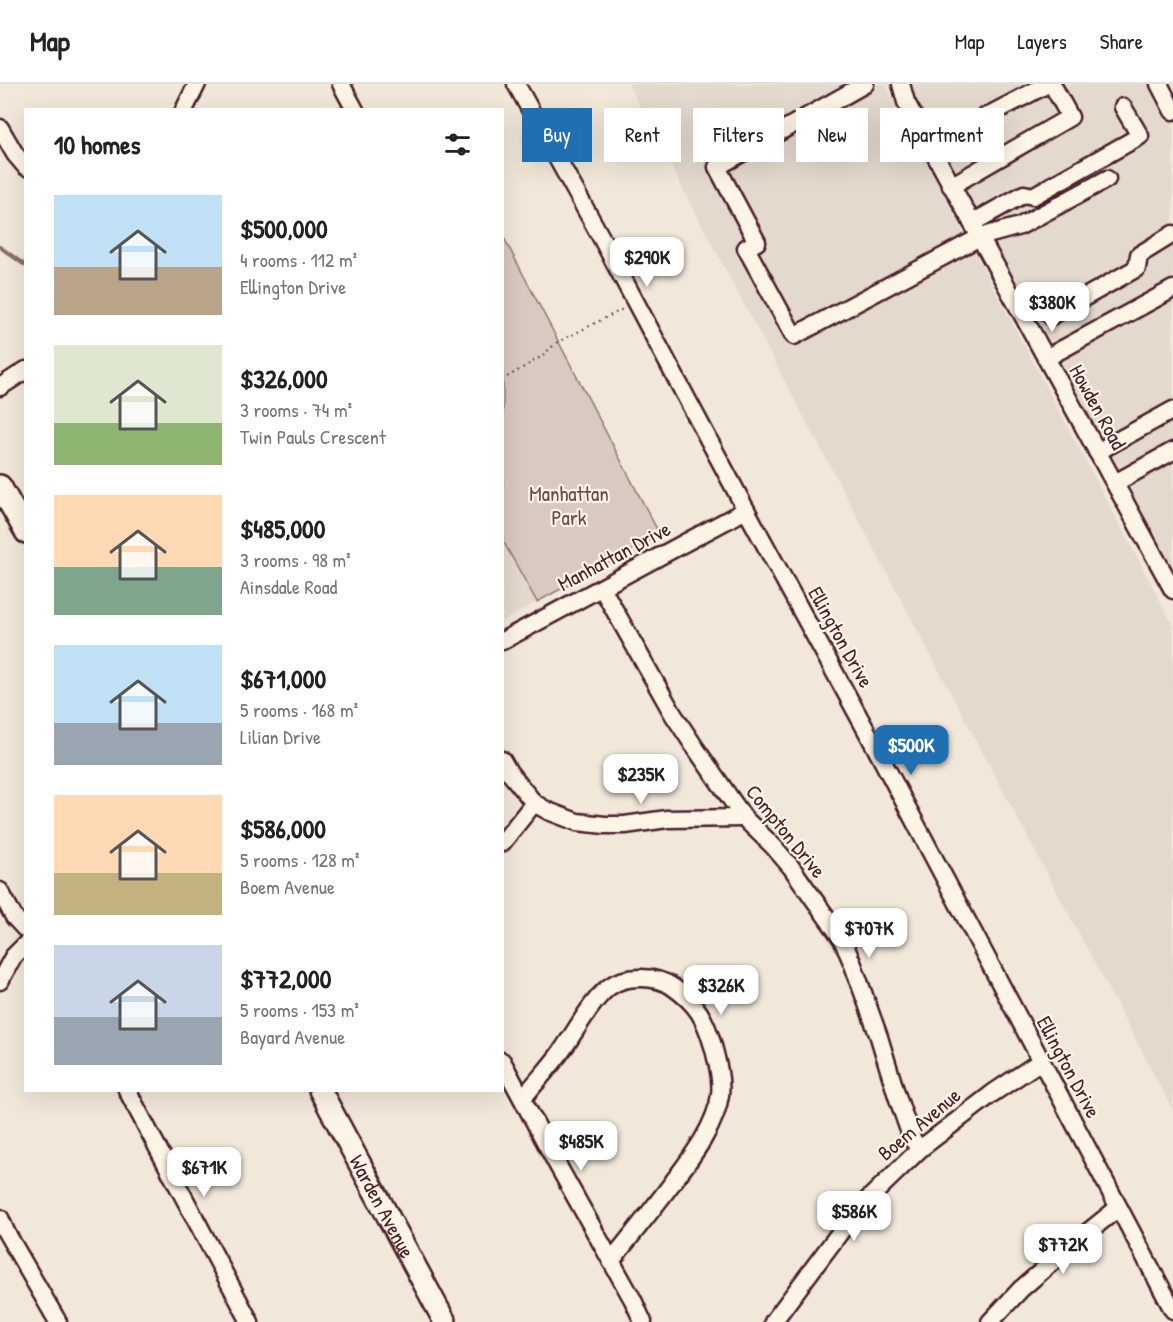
<!DOCTYPE html>
<meta charset="utf-8">
<style>
:root{--surface:#fff;--page:#f6f6f6;--text:#222;--muted:#767676;--line:#e0e0e0;--accent:#1f6fb2}
body{margin:0;font-family:"Patrick Hand",sans-serif;background:var(--page);color:var(--text);height:100vh;display:flex;flex-direction:column;font-size:22px;white-space:nowrap}
*{box-sizing:border-box;margin:0}
p{font-size:20px;color:var(--muted)}
.icon{flex:none;width:33px;height:33px;fill:none;stroke:currentColor;stroke-width:2;stroke-linecap:round;stroke-linejoin:round}
.map{position:relative;flex:1;overflow:hidden}
.panel{position:absolute;left:24px;top:24px;width:480px;height:984px;display:flex;flex-direction:column;background:var(--surface);border-radius:0px;box-shadow:0 6px 24px #0002}
.panel>*{flex:none}
.hud{position:absolute;left:522px;top:24px;width:561px;height:54px;display:flex;gap:12px}
.price{position:absolute;translate:-50% -51px;padding:0 14px;border-radius:12px;background:#fff;color:#222;font-size:20px;line-height:39px;filter:drop-shadow(0 2px 3px #0008)}
.price::after{content:'';position:absolute;left:50%;top:36px;width:18px;height:14px;margin-left:-9px;background:inherit;clip-path:polygon(0 0,100% 0,50% 100%)}
.price.on{background:var(--accent);color:#fff}
ul{padding:0;list-style:none}
li{display:flex;align-items:center;gap:18px;height:150px;padding:0 30px}
li span{display:grid;place-items:center;flex:none;width:168px;height:120px;border-radius:0px;color:#555}
li>.icon{margin-inline-start:auto}
span .icon{width:72px;height:72px;fill:#fffc;stroke-width:1}
li b{font-size:26px}
h2{display:flex;justify-content:space-between;align-items:center;height:72px;padding:0 30px;font-size:26px}
.pill{padding:0 21px;border-radius:0px;background:var(--surface);box-shadow:0 6px 24px #0002;font-size:21px;line-height:54px}
.pill.on{background:var(--accent);color:#fff}
header{display:flex;align-items:center;gap:36px;box-sizing:border-box;height:84px;padding:0 30px;background:var(--surface);border-bottom:2px solid var(--line)}
header strong{font-size:28px}
nav{display:flex;gap:33px;margin-inline-start:auto;font-size:21px}
.map>svg:first-child{display:block}
</style>
<header>
<strong>Map</strong>
<nav><a>Map</a><a>Layers</a><a>Share</a></nav>
</header>
<div class="map">
<svg width="1173" height="1238" viewBox="0 0 1173 1238">
<rect width="100%" height="100%" fill="#f1e8da"/>
<filter id="ink" filterUnits="userSpaceOnUse"><feTurbulence type="fractalNoise" baseFrequency=".0167" numOctaves="2"/><feDisplacementMap in="SourceGraphic" scale="12" xChannelSelector="R" yChannelSelector="G"/><feConvolveMatrix kernelMatrix="1 2 1 2 8 2 1 2 1" color-interpolation-filters="sRGB"/></filter>
<g filter="url(#ink)">
<g fill="#e4d9cd">
<path d="M628 0H885L1173 541V1026L673 87Z"/>
<path d="M911 0H1173V492L914 17Z"/>
<path d="M502 457 537 518 503 537H502Z"/>
</g>
<path fill="#d8cac0" stroke="#917476" stroke-width="1.5" d="M503 152 660 451 537 518 503 457Z"/>
<g fill="none" stroke-linecap="round" stroke-linejoin="round">
<path stroke="#8b6d6f" stroke-width="4" d="M0 163 26 182"/>
<g stroke="#4a1f2b" stroke-width="21">
<g id="minor">
<path d="M341 0 355 26"/>
<path d="M516 0 602 155 745 424 871 655 1173 1226"/>
<path d="M865 0 717 83 757 158 746 164 794 252 980 153 1020 142 1107 95"/>
<path d="M901 0 906 18 1173 506"/>
<path d="M1159 0 1173 27"/>
<path d="M184 26 197 0"/>
<path d="M0 44 15 70 26 83"/>
<path d="M927 57 951 44 960 46 1048 0"/>
<path d="M951 102 1070 33 1052 0"/>
<path d="M972 139 1024 110 1033 112 1140 52 1123 23"/>
<path d="M1051 232 1137 184 1139 171 1173 150"/>
<path d="M1046 274 1173 205"/>
<path d="M0 303 26 286"/>
<path d="M1097 368 1173 326"/>
<path d="M1115 399 1173 367"/>
<path d="M602 504 673 630 694 662 744 734 773 762 791 783 842 855 852 878 879 953 897 1012 912 1055 920 1065"/>
<path d="M502 557 746 426"/>
<path d="M502 676 509 688 534 719 548 727 577 738 605 741H625L667 735 744 734"/>
<path d="M502 759 534 719"/>
<path d="M0 807 14 833 26 846"/>
<path d="M0 897 13 873 26 860"/>
<path d="M502 977 557 1080 633 1216 643 1238"/>
<path d="M127 1006 250 1238"/>
<path d="M523 1014C536 998 551 982 563 965 576 947 592 916 609 903 626 890 657 892 673 903 697 920 705 934 713 962 717 977 722 995 720 1011 716 1042 691 1074 673 1098 653 1125 632 1151 611 1177"/>
<path d="M0 1134 6 1148 58 1238"/>
<path d="M773 1238 856 1127 920 1065 993 1009 1041 977"/>
<path d="M990 1238 1021 1205 1073 1160 1118 1124"/>
</g>
</g>
<g stroke="#4a1f2b" stroke-width="26">
<g id="major">
<path d="M0 402 26 448"/>
<path id="s1" d="M320 1006 445 1238"/>
</g>
</g>
<path stroke="#4a1f2b" stroke-width="2" stroke-dasharray="1.5 4.5" stroke-linecap="butt" d="M502 296 541 273 556 259 623 225"/>
<use href="#minor" stroke="#fcf5e5" stroke-width="16"/>
<use href="#major" stroke="#fcf5e5" stroke-width="21"/>
</g>
</g>
<g text-anchor="middle" dominant-baseline="central" stroke-width="4.5" stroke-linejoin="round" paint-order="stroke">
<g font-size="21" fill="#4a1f2b" stroke="#fcf5e5">
<text transform="translate(1098 323) rotate(61)">Howden Road</text>
<text transform="translate(614 472) rotate(-28)">Manhattan Drive</text>
<text transform="translate(841 553) rotate(61)">Ellington Drive</text>
<text transform="translate(786 747) rotate(51)">Compton Drive</text>
<text transform="translate(1069 983) rotate(62)">Ellington Drive</text>
<text transform="translate(919 1040) rotate(-40)">Boem Avenue</text>
<text stroke="none"><textPath href="#s1" startOffset="132">Warden Avenue</textPath></text>
</g>
<g font-size="21" fill="#6e4a50" stroke="#fcf5e5">
<text x="569" y="409">Manhattan<tspan x="569" dy="24">Park</tspan></text>
</g>
</g>
</svg>
<b class="price" style="left:647px;top:204px">$290K</b>
<b class="price" style="left:1052px;top:249px">$380K</b>
<b class="price on" style="left:911px;top:692px">$500K</b>
<b class="price" style="left:641px;top:721px">$235K</b>
<b class="price" style="left:869px;top:875px">$707K</b>
<b class="price" style="left:721px;top:932px">$326K</b>
<b class="price" style="left:581px;top:1088px">$485K</b>
<b class="price" style="left:204px;top:1114px">$671K</b>
<b class="price" style="left:854px;top:1158px">$586K</b>
<b class="price" style="left:1063px;top:1191px">$772K</b>
<div class="hud">
<a class="pill on">Buy</a>
<a class="pill">Rent</a>
<a class="pill">Filters</a>
<a class="pill">New</a>
<a class="pill">Apartment</a>
</div>
<section class="panel">
<h2>10 homes<svg class="icon" aria-label="filters" viewBox="0 0 24 24"><path d="M4 7h16M4 17h16"/><circle cx="9" cy="7" r="2"/><circle cx="15" cy="17" r="2"/></svg></h2>
<ul>
<li><span style="background:linear-gradient(#bfe0f5 60%,#b9a48a 0)"><svg class="icon" aria-label="home" viewBox="0 0 24 24"><path d="M3 11l9-7 9 7M6 9v11h12V9"/></svg></span><div><b>$500,000</b><p>4 rooms · 112 m²</p><p>Ellington Drive</p></div></li>
<li><span style="background:linear-gradient(#dfe7d0 65%,#8fb573 0)"><svg class="icon" aria-label="home" viewBox="0 0 24 24"><path d="M3 11l9-7 9 7M6 9v11h12V9"/></svg></span><div><b>$326,000</b><p>3 rooms · 74 m²</p><p>Twin Pauls Crescent</p></div></li>
<li><span style="background:linear-gradient(#ffd9b3 60%,#7fa58c 0)"><svg class="icon" aria-label="home" viewBox="0 0 24 24"><path d="M3 11l9-7 9 7M6 9v11h12V9"/></svg></span><div><b>$485,000</b><p>3 rooms · 98 m²</p><p>Ainsdale Road</p></div></li>
<li><span style="background:linear-gradient(#bfe0f5 65%,#9aa5b1 0)"><svg class="icon" aria-label="home" viewBox="0 0 24 24"><path d="M3 11l9-7 9 7M6 9v11h12V9"/></svg></span><div><b>$671,000</b><p>5 rooms · 168 m²</p><p>Lilian Drive</p></div></li>
<li><span style="background:linear-gradient(#ffd9b3 65%,#c2b280 0)"><svg class="icon" aria-label="home" viewBox="0 0 24 24"><path d="M3 11l9-7 9 7M6 9v11h12V9"/></svg></span><div><b>$586,000</b><p>5 rooms · 128 m²</p><p>Boem Avenue</p></div></li>
<li><span style="background:linear-gradient(#c9d6e8 60%,#9aa5b1 0)"><svg class="icon" aria-label="home" viewBox="0 0 24 24"><path d="M3 11l9-7 9 7M6 9v11h12V9"/></svg></span><div><b>$772,000</b><p>5 rooms · 153 m²</p><p>Bayard Avenue</p></div></li>
</ul>
</section>
</div>
